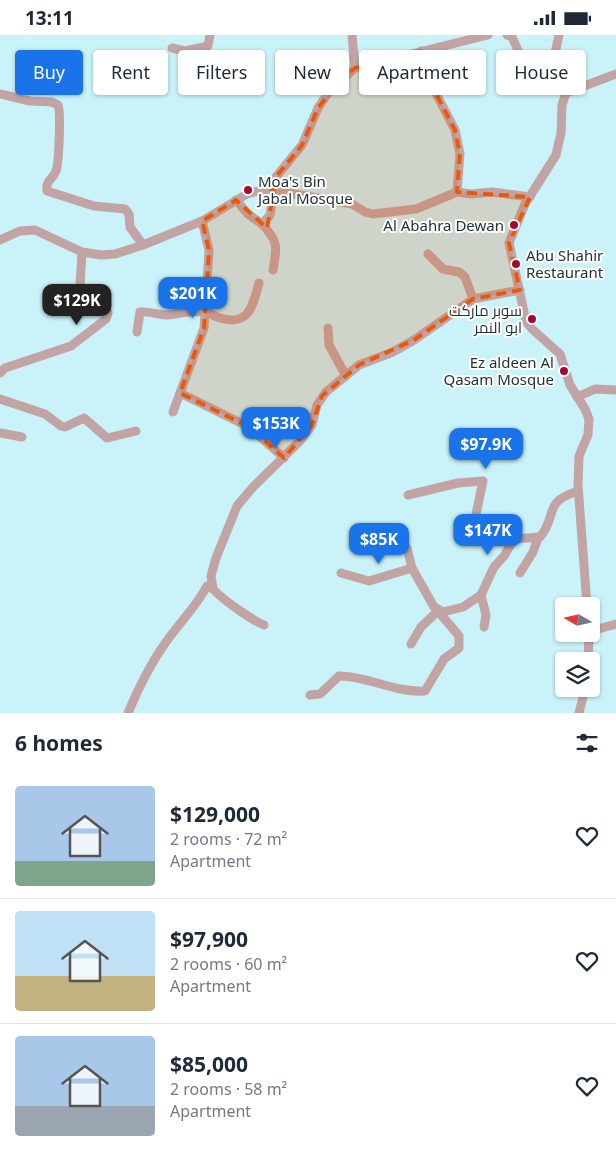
<!DOCTYPE html>
<meta charset="utf-8">
<style>
:root{--surface:#fff;--page:#f2f2f3;--text:#1f2937;--muted:#747a83;--line:#e0e1e3;--accent:#1a73e8}
body{margin:0;font-family:"Noto Sans",Cairo,sans-serif;background:var(--page);color:var(--text);height:100vh;display:flex;flex-direction:column;font-size:19px;white-space:nowrap}
*{box-sizing:border-box;margin:0}
p{font-size:16px;color:var(--muted)}
.icon{flex:none;width:28px;height:28px;fill:none;stroke:currentColor;stroke-width:2;stroke-linecap:round;stroke-linejoin:round}
.map{position:relative;height:678px;overflow:hidden}
.drawer{display:flex;flex-direction:column;background:var(--surface);flex:1}
.drawer>*{flex:none}
.hud{position:absolute;left:15px;top:15px;width:586px;height:45px;display:flex;gap:10px}
.needle{width:32px;rotate:279deg}
.fabs{position:absolute;left:555px;top:562px;display:grid;gap:10px}
.fabs a{display:grid;place-items:center;width:45px;height:45px;border-radius:5px;background:var(--surface);box-shadow:0 1px 4px #0004;font-size:25px}
.price{position:absolute;translate:-50% -42px;padding:0 11px;border-radius:10px;background:var(--accent);color:#fff;font-size:16px;line-height:32px;filter:drop-shadow(0 1px 2px #0008)}
.price::after{content:'';position:absolute;left:50%;top:30px;width:15px;height:11px;margin-left:-8px;background:inherit;clip-path:polygon(0 0,100% 0,50% 100%)}
.price.selected{background:#222;color:#fff}
ul{padding:0;list-style:none}
li{display:flex;align-items:center;gap:15px;height:125px;padding:0 15px}
li+li{border-top:1px solid var(--line)}
li span{display:grid;place-items:center;flex:none;width:140px;height:100px;border-radius:5px;color:#555}
li>.icon{margin-inline-start:auto}
span .icon{width:60px;height:60px;fill:#fffc;stroke-width:1}
li b{font-size:21px}
h2{display:flex;justify-content:space-between;align-items:center;height:60px;padding:0 15px;font-size:21px}
.chip{padding:0 18px;border-radius:5px;background:var(--surface);box-shadow:0 1px 4px #0004;font-size:18px;line-height:45px}
.chip.selected{background:var(--accent);color:#fff}
.status{display:flex;justify-content:space-between;align-items:center;height:35px;padding:0 25px;background:var(--surface);direction:ltr}
.status svg{height:14px;fill:currentColor}
.map>svg:first-child{display:block}
</style>
<div class="status"><b>13:11</b><svg viewBox="0 0 49 12"><path d="M0 12V9h3v3zM5 12V6h3v6zM10 12V3h3v9zM15 12V0h3v12zM26 1h20v11H26zM47 4h2v5h-2z"/></svg></div>
<div class="map">
<svg width="616" height="678" viewBox="0 0 616 678">
<rect width="100%" height="100%" fill="#c9f3f9"/>
<g fill="none" stroke-linecap="round" stroke-linejoin="round">
<g stroke="#c2a4a4" stroke-width="9">
<path d="M352 0 355 33"/>
<path d="M507 0 512 2 521 22 548 32 571 55"/>
<path d="M172 13 185 16 208 11 210 0"/>
<path d="M421 16 429 29 431 49 455 95 460 119 457 157"/>
<path d="M545 31 554 23 559 0"/>
<path d="M0 59 30 66 52 67 58 70C61 77 59 128 56 136 53 144 45 146 47 156L94 171 125 174 129 179 130 192 143 210"/>
<path d="M266 154 302 110 318 73 328 58 355 33 488 0"/>
<path d="M236 165 248 179 262 189 270 180 274 155"/>
<path d="M262 189C279 207 277 212 273 235"/>
<path d="M0 205 20 196 35 195 82 217 101 220 115 219 143 210 202 186 247 159 266 154 352 169 365 177 373 179 416 174 457 157 471 159 492 157 530 162"/>
<path d="M428 219 443 234 459 237 465 242 473 264"/>
<path d="M328 293 329 310 346 341"/>
<path d="M137 297 140 277C149 276 158 280 167 280 179 279 190 275 202 277 209 277 214 281 220 283 250 292 253 269 259 248"/>
<path d="M0 338 5 333 71 311 106 284 108 278 106 274 80 251 82 217"/>
<path d="M180 358 249 392 284 423"/>
<path d="M577 362 595 354 616 355"/>
<path d="M0 364 45 379 61 391 65 392 84 383 107 403 136 396"/>
<path d="M173 377 204 293 209 215 202 186"/>
<path d="M0 398 22 402"/>
<path d="M408 460 458 448 483 446 475 484 495 496 518 502"/>
<path d="M407 513 412 533 434 572 443 577 463 572 481 560 494 532 504 521 514 504 540 502C558 481 542 467 578 456"/>
<path d="M341 538 369 546 412 533"/>
<path d="M520 538 533 517 538 503"/>
<path d="M211 550C214 560 254 586 264 590"/>
<path d="M481 560 486 580 484 592"/>
<path d="M587 571 578 450 579 421 588 400 589 384 585 374 570 350 560 319 532 294 526 286 509 208 525 169 556 120 561 98 562 70 566 58 616 39"/>
<path d="M591 596 616 589"/>
<path d="M588 626 589 599"/>
<path d="M310 660 320 659 339 641C368 641 395 658 425 656L444 624 459 613V601L438 576 421 592 411 609"/>
<path d="M128 678C138 654 151 628 166 607 180 587 196 572 207 551L213 554 211 541 216 523 237 471 254 451 299 407 312 390 317 370 326 357 359 330 393 317 414 305 473 264 520 255"/>
<path d="M579 678 585 654"/>
</g>
</g>
<path fill="#e8590c" fill-opacity="0.2" stroke="#e8590c" stroke-width="4" stroke-dasharray="10 6" stroke-linejoin="round" d="M421 16 429 29 431 49 455 95 460 119 457 157 530 162 509 208 520 255 473 264 414 305 359 330 322 361 312 390 284 423 249 392 180 358 204 293 209 215 202 186 236 165 267 193 274 155 266 154 302 110 318 73 340 45 355 33Z"/>
<g fill="#a50933" stroke="#fff" stroke-width="2">
<circle cx="248" cy="155" r="5"/>
<circle cx="514" cy="190" r="5"/>
<circle cx="516" cy="229" r="5"/>
<circle cx="532" cy="284" r="5"/>
<circle cx="564" cy="336" r="5"/>
</g>
<g text-anchor="middle" dominant-baseline="central" stroke-width="4" stroke-linejoin="round" paint-order="stroke">
<g font-size="15" fill="#223335" stroke="#fff" text-anchor="end">
<text x="258" y="146" text-anchor="start">Moa's Bin<tspan x="258" dy="17">Jabal Mosque</tspan></text>
<text x="504" y="190">Al Abahra Dewan</text>
<text x="526" y="220" text-anchor="start">Abu Shahir<tspan x="526" dy="17">Restaurant</tspan></text>
<text x="522" y="275">سوبر ماركت<tspan x="522" dy="17">ابو النمر</tspan></text>
<text x="554" y="327">Ez aldeen Al<tspan x="554" dy="17">Qasam Mosque</tspan></text>
</g>
</g>
</svg>
<div class="fabs">
<a><svg class="needle" viewBox="-14 -14 28 28"><path d="M0-13l5 13h-10z" fill="#e53935"/><path d="M0 13l5-13h-10z" fill="#747a83"/></svg></a>
<a><svg class="icon" aria-label="layers" viewBox="0 0 24 24"><path d="M12 4l9 5-9 5-9-5zM3 14l9 5 9-5"/></svg></a>
</div>
<b class="price" style="left:193px;top:284px">$201K</b>
<b class="price selected" style="left:77px;top:291px">$129K</b>
<b class="price" style="left:276px;top:414px">$153K</b>
<b class="price" style="left:486px;top:435px">$97.9K</b>
<b class="price" style="left:488px;top:521px">$147K</b>
<b class="price" style="left:379px;top:530px">$85K</b>
<div class="hud">
<a class="chip selected">Buy</a>
<a class="chip">Rent</a>
<a class="chip">Filters</a>
<a class="chip">New</a>
<a class="chip">Apartment</a>
<a class="chip">House</a>
</div>
</div>
<section class="drawer">
<h2>6 homes<svg class="icon" aria-label="filters" viewBox="0 0 24 24"><path d="M4 7h16M4 17h16"/><circle cx="9" cy="7" r="2"/><circle cx="15" cy="17" r="2"/></svg></h2>
<ul>
<li><span style="background:linear-gradient(#a9c7e8 75%,#7fa58c 0)"><svg class="icon" aria-label="home" viewBox="0 0 24 24"><path d="M3 11l9-7 9 7M6 9v11h12V9"/></svg></span><div><b>$129,000</b><p>2 rooms · 72 m²</p><p>Apartment</p></div><svg class="icon" aria-label="heart" viewBox="0 0 24 24"><path d="M12 20l-8-8c-3-5 5-10 8-4 3-6 11-1 8 4z"/></svg></li>
<li><span style="background:linear-gradient(#bfe0f5 65%,#c2b280 0)"><svg class="icon" aria-label="home" viewBox="0 0 24 24"><path d="M3 11l9-7 9 7M6 9v11h12V9"/></svg></span><div><b>$97,900</b><p>2 rooms · 60 m²</p><p>Apartment</p></div><svg class="icon" aria-label="heart" viewBox="0 0 24 24"><path d="M12 20l-8-8c-3-5 5-10 8-4 3-6 11-1 8 4z"/></svg></li>
<li><span style="background:linear-gradient(#a9c7e8 70%,#9aa5b1 0)"><svg class="icon" aria-label="home" viewBox="0 0 24 24"><path d="M3 11l9-7 9 7M6 9v11h12V9"/></svg></span><div><b>$85,000</b><p>2 rooms · 58 m²</p><p>Apartment</p></div><svg class="icon" aria-label="heart" viewBox="0 0 24 24"><path d="M12 20l-8-8c-3-5 5-10 8-4 3-6 11-1 8 4z"/></svg></li>
</ul>
</section>
